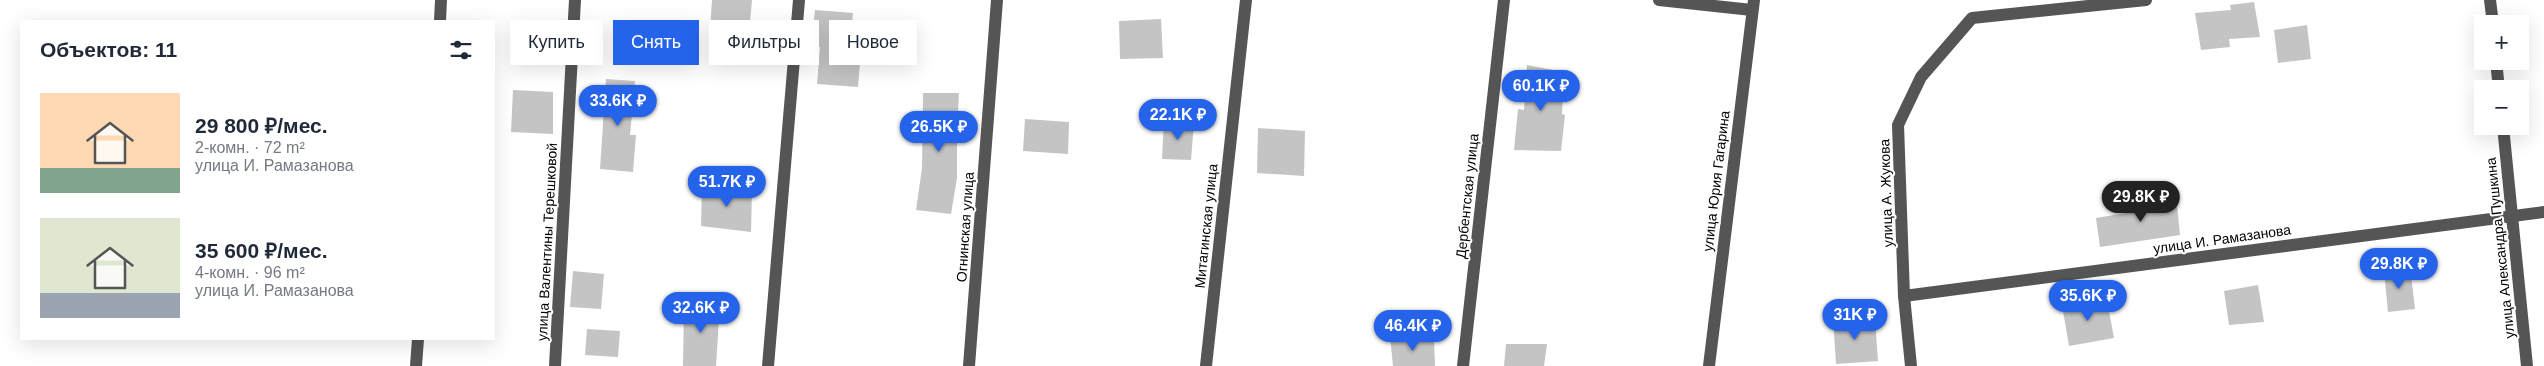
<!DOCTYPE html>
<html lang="ru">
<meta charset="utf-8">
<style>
:root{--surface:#fff;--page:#f2f2f3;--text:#1f2937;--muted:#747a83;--accent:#2563eb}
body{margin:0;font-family:Helvetica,sans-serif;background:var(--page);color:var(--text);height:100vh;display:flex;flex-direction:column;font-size:19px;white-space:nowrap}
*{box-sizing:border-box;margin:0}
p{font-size:16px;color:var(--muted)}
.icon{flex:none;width:28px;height:28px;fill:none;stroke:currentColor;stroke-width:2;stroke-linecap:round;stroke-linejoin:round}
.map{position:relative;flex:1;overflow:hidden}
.details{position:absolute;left:20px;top:20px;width:475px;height:320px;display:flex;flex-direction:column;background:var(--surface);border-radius:0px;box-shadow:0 5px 20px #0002}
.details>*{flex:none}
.banner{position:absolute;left:510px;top:20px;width:475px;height:45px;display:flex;gap:10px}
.controls{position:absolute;left:2474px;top:15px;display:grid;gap:10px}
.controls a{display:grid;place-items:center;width:55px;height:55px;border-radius:0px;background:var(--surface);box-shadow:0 5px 20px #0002;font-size:25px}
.price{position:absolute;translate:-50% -42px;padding:0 11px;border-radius:18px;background:var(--accent);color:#fff;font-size:16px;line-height:32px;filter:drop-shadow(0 1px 2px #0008)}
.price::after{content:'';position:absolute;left:50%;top:30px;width:15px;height:11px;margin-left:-8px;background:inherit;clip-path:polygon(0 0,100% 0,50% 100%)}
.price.on{background:#222;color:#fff}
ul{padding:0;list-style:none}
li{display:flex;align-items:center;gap:15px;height:125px;padding:0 20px}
li span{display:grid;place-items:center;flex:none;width:140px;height:100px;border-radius:0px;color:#555}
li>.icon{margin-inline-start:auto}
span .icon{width:60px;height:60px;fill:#fffc;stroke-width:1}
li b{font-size:21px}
h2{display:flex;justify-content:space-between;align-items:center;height:60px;padding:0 20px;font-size:21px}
.pill{padding:0 18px;border-radius:0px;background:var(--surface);box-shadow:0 5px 20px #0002;font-size:18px;line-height:45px}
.pill.on{background:var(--accent);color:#fff}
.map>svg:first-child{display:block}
</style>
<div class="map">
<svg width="2544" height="366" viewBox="0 0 2544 366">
<rect width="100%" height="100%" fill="#fff"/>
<g fill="#c4c4c4">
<path d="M712 0H752L749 33 710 30Z"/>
<path d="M2254 2 2260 37 2229 39 2230 47 2201 50 2195 13 2231 10 2230 5Z"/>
<path d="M815 10 853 13 850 50 861 51 858 87 817 84 820 47 811 46Z"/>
<path d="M1161 19 1163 58 1120 59 1119 21Z"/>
<path d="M2307 25 2311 59 2278 63 2274 30Z"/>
<path d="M1527 65 1564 72 1562 114 1565 115 1561 151 1514 150 1518 109 1524 110Z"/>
<path d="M606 79 635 81 630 135H636L633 172 600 169Z"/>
<path d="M513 90 553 92V134L511 132Z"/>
<path d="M923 93H959L957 135V178L951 214 916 210 922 168Z"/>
<path d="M1025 119 1069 122 1068 154 1023 151Z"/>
<path d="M1164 121 1194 123 1191 160 1162 159Z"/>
<path d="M1258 128 1305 131 1304 176 1257 173Z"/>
<path d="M702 184 752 189 751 232 701 226Z"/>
<path d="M2176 194 2180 235 2100 247 2096 218 2144 210 2143 197Z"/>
<path d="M2410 266 2415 309 2388 312 2384 271Z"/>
<path d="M573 271 604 274 601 309 570 307Z"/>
<path d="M2258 285 2264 322 2229 325 2224 291Z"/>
<path d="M2107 300 2114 338 2069 346 2062 305Z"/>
<path d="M684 303 720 304 716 366H683Z"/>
<path d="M1833 318 1875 319 1878 361 1836 364Z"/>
<path d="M587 329 620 331 618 357 585 355Z"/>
<path d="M1390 336 1434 339 1435 366H1393Z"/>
<path d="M1506 344H1547L1544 366H1504Z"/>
</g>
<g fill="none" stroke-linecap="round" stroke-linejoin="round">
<g stroke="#555" stroke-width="12">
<path d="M1659 0 1752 10"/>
<path d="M2490 0 2493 24"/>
<path d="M440 21 441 0"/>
<path d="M2496 61 2499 89"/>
<path d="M2503 126 2527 366"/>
<path d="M1904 296 2544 212"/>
<path d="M416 366 418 339"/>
<path d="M555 366 575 0"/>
<path d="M768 366 799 0"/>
<path d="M969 366 997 0"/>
<path d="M1206 366 1246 0"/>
<path d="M1463 366 1504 0"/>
<path d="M1709 366 1754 0"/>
<path d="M1911 366 1904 296 1898 125 1921 77 1972 18 2146 0"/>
</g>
</g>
<g text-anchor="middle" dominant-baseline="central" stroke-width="4" stroke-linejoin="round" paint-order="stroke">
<g font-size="14" fill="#000" stroke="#fff">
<text transform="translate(1716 181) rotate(-83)">улица Юрия Гагарина</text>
<text transform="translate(1886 193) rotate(-92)">улица А. Жукова</text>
<text transform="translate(1467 196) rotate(-84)">Дербентская улица</text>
<text transform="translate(1206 226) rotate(-84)">Митагинская улица</text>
<text transform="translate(965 227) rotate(-86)">Огнинская улица</text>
<text transform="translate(2222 239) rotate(-8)">улица И. Рамазанова</text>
<text transform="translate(547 242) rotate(-87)">улица Валентины Терешковой</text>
<text transform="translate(2500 248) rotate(-96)">улица Александра Пушкина</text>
</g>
</g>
</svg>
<div class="controls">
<a>+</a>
<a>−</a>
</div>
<b class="price" style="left:1541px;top:112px">60.1K ₽</b>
<b class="price" style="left:618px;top:127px">33.6K ₽</b>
<b class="price" style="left:1178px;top:141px">22.1K ₽</b>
<b class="price" style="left:939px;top:153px">26.5K ₽</b>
<b class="price" style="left:727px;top:208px">51.7K ₽</b>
<b class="price on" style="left:2141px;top:223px">29.8K ₽</b>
<b class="price" style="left:2399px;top:290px">29.8K ₽</b>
<b class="price" style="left:2088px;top:322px">35.6K ₽</b>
<b class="price" style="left:701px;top:334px">32.6K ₽</b>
<b class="price" style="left:1855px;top:341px">31K ₽</b>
<b class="price" style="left:1413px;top:352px">46.4K ₽</b>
<div class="banner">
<a class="pill">Купить</a>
<a class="pill on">Снять</a>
<a class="pill">Фильтры</a>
<a class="pill">Новое</a>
</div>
<section class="details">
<h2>Объектов: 11<svg class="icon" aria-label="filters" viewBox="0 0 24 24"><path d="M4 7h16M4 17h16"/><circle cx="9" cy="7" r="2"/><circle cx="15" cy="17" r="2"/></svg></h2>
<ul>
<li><span style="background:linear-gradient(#ffd9b3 75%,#7fa58c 0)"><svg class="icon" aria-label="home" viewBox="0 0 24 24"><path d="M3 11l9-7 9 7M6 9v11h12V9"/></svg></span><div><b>29 800 ₽/мес.</b><p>2-комн. · 72 m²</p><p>улица И. Рамазанова</p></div></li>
<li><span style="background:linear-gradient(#dfe7d0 75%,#9aa5b1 0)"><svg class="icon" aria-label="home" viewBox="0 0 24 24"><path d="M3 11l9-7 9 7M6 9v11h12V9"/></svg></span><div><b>35 600 ₽/мес.</b><p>4-комн. · 96 m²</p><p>улица И. Рамазанова</p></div></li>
</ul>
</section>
</div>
